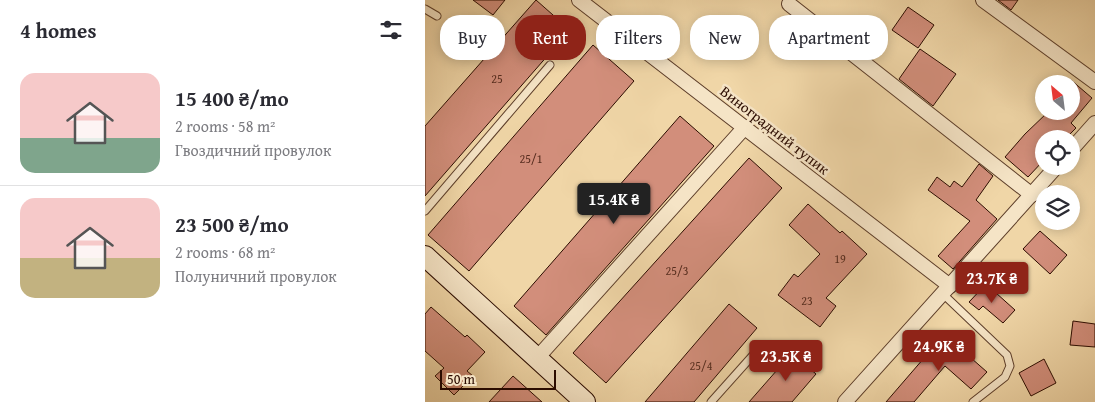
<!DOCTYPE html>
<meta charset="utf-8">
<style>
:root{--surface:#fff;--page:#f2f2f3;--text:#2b2b33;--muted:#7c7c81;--line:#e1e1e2;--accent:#8f2418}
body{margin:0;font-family:"Gentium Book Plus",serif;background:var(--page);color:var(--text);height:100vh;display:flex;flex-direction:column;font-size:19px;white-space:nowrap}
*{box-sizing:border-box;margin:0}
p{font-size:16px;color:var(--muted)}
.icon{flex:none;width:28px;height:28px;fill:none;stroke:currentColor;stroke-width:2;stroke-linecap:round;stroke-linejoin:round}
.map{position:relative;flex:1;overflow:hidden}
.sheet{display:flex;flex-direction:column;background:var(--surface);width:425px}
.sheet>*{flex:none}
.hud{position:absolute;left:15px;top:15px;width:475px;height:45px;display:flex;gap:10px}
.needle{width:32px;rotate:332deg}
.tools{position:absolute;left:610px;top:75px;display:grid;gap:10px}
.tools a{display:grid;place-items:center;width:45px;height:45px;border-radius:50%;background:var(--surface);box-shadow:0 2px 12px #0003;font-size:25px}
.scale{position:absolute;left:15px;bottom:12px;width:116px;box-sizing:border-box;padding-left:5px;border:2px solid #2c0c00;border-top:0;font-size:14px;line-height:18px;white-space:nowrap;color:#2c0c00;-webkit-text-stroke:4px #f5e4c6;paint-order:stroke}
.price{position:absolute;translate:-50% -42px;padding:0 11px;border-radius:5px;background:var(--accent);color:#fff;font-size:16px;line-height:32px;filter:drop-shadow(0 1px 2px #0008)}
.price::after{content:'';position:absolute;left:50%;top:30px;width:15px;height:11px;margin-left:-8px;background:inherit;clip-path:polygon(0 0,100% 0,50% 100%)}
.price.selected{background:#222;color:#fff}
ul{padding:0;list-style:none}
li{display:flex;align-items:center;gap:15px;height:125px;padding:0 20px}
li+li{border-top:1px solid var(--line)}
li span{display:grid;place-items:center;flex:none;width:140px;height:100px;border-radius:15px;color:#555}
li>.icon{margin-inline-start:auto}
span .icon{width:60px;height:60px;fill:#fffc;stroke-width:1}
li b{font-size:21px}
h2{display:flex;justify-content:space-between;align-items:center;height:60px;padding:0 20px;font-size:21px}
.tag{padding:0 18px;border-radius:20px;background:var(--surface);box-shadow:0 2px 12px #0003;font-size:18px;line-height:45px}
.tag.selected{background:var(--accent);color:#fff}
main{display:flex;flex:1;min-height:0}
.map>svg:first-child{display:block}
</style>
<main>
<section class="sheet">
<h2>4 homes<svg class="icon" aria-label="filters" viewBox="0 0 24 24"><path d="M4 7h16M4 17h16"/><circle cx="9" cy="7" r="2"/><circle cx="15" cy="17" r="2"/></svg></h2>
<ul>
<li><span style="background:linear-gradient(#f6c9c9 65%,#7fa58c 0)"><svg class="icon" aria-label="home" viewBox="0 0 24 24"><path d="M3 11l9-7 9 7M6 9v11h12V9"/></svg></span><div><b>15 400 ₴/mo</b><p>2 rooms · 58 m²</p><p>Гвоздичний провулок</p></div></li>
<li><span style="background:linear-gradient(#f6c9c9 60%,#c2b280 0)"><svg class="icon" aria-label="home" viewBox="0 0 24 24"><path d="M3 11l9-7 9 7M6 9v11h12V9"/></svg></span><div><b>23 500 ₴/mo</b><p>2 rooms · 68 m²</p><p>Полуничний провулок</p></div></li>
</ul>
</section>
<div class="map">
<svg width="670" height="402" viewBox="0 0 670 402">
<rect width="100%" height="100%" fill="#f0d6a7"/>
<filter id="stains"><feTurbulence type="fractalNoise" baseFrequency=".004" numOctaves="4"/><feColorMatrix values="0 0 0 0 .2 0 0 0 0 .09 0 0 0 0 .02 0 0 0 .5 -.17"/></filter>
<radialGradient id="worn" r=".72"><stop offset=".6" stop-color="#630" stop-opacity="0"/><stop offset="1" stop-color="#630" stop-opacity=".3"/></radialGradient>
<g fill="#d28e7b" stroke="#2c0c00">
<path d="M48 0H80L68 15Z"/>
<path d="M111 0 145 30 0 196V126Z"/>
<path d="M573 0H593L586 10Z"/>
<path d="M483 7 509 25 493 48 467 30Z"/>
<path d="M36 27 53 36 45 47 30 37Z"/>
<path d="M168 45 209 81 44 271 3 235Z"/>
<path d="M495 49 531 74 508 106 474 79Z"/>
<path d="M646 80 667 98 646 123 651 128 640 139H619V160L603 177 580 157 600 134 624 111H646Z"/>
<path d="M255 116 289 146 121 335 89 306Z"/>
<path d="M324 158 357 188 181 383 148 353Z"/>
<path d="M554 164 568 176 551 200 572 219 528 269 513 256 545 221 503 190 512 177 525 187 529 181 537 187Z"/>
<path d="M383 204 415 233 417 231 442 254 401 298 411 306 395 327 353 295 369 274 373 277 395 254 364 225Z"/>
<path d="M615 231 642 255 625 274 598 249Z"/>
<path d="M561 284 590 310 578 323 558 306 554 310 544 302Z"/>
<path d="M304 304 332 328 269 402H220Z"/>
<path d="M6 307 40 337 42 335 60 352 42 371 48 376 29 395 10 376 19 368 0 351V314Z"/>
<path d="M648 321 670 324V347L645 345Z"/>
<path d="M522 337 562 372 546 389 520 366 489 402H461L499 358 501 360Z"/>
<path d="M367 353 391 374 367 402H324Z"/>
<path d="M619 359 631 383 606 396 594 373Z"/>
<path d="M88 376 117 402H64Z"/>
</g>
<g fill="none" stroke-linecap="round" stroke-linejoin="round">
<g stroke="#5d3e2a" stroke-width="9">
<g id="lane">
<path d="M0 9 12 16"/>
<path d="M0 211 125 65"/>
<path d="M518 294 582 355 585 366 580 377 548 402"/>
<path d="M286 402 337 345"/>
</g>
</g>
<g stroke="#5d3e2a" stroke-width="16">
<g id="street">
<path d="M154 0 525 286"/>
<path d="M558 0 670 82"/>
<path d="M364 4 607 195"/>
<path d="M646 150 670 123"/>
<path d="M113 357 320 127"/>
<path d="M420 402 632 166"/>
</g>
</g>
<g stroke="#2c0c00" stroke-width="22">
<path id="secondary" d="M0 256 160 402"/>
</g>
<use href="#lane" stroke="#f5e4c6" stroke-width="7"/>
<use href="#street" stroke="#f5e4c6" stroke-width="14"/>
<use href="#secondary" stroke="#f5e4c6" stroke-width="20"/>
</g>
<g text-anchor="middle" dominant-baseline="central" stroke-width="5" stroke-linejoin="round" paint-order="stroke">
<g font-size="12" fill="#562c1f">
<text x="72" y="78">25</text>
<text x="106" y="158">25/1</text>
<text x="415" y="258">19</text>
<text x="252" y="270">25/3</text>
<text x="382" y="300">23</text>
<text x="276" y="365">25/4</text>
</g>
<g font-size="15" fill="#2c0c00" stroke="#f5e4c6">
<text transform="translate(350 130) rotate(38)">Виноградний тупик</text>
</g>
</g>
<rect width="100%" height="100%" filter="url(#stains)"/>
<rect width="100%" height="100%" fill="url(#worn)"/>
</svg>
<div class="tools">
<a><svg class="needle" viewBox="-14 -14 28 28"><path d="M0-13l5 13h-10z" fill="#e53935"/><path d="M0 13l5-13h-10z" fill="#7c7c81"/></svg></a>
<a><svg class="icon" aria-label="locate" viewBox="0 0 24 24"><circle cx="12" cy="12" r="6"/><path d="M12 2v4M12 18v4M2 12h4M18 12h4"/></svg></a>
<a><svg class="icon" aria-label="layers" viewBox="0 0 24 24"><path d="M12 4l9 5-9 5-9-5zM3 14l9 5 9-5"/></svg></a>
</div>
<div class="scale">50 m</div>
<b class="price selected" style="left:189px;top:225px">15.4K ₴</b>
<b class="price" style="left:567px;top:304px">23.7K ₴</b>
<b class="price" style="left:514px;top:372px">24.9K ₴</b>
<b class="price" style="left:361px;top:382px">23.5K ₴</b>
<div class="hud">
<a class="tag">Buy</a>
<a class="tag selected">Rent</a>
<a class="tag">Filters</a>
<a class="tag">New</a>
<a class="tag">Apartment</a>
</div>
</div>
</main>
